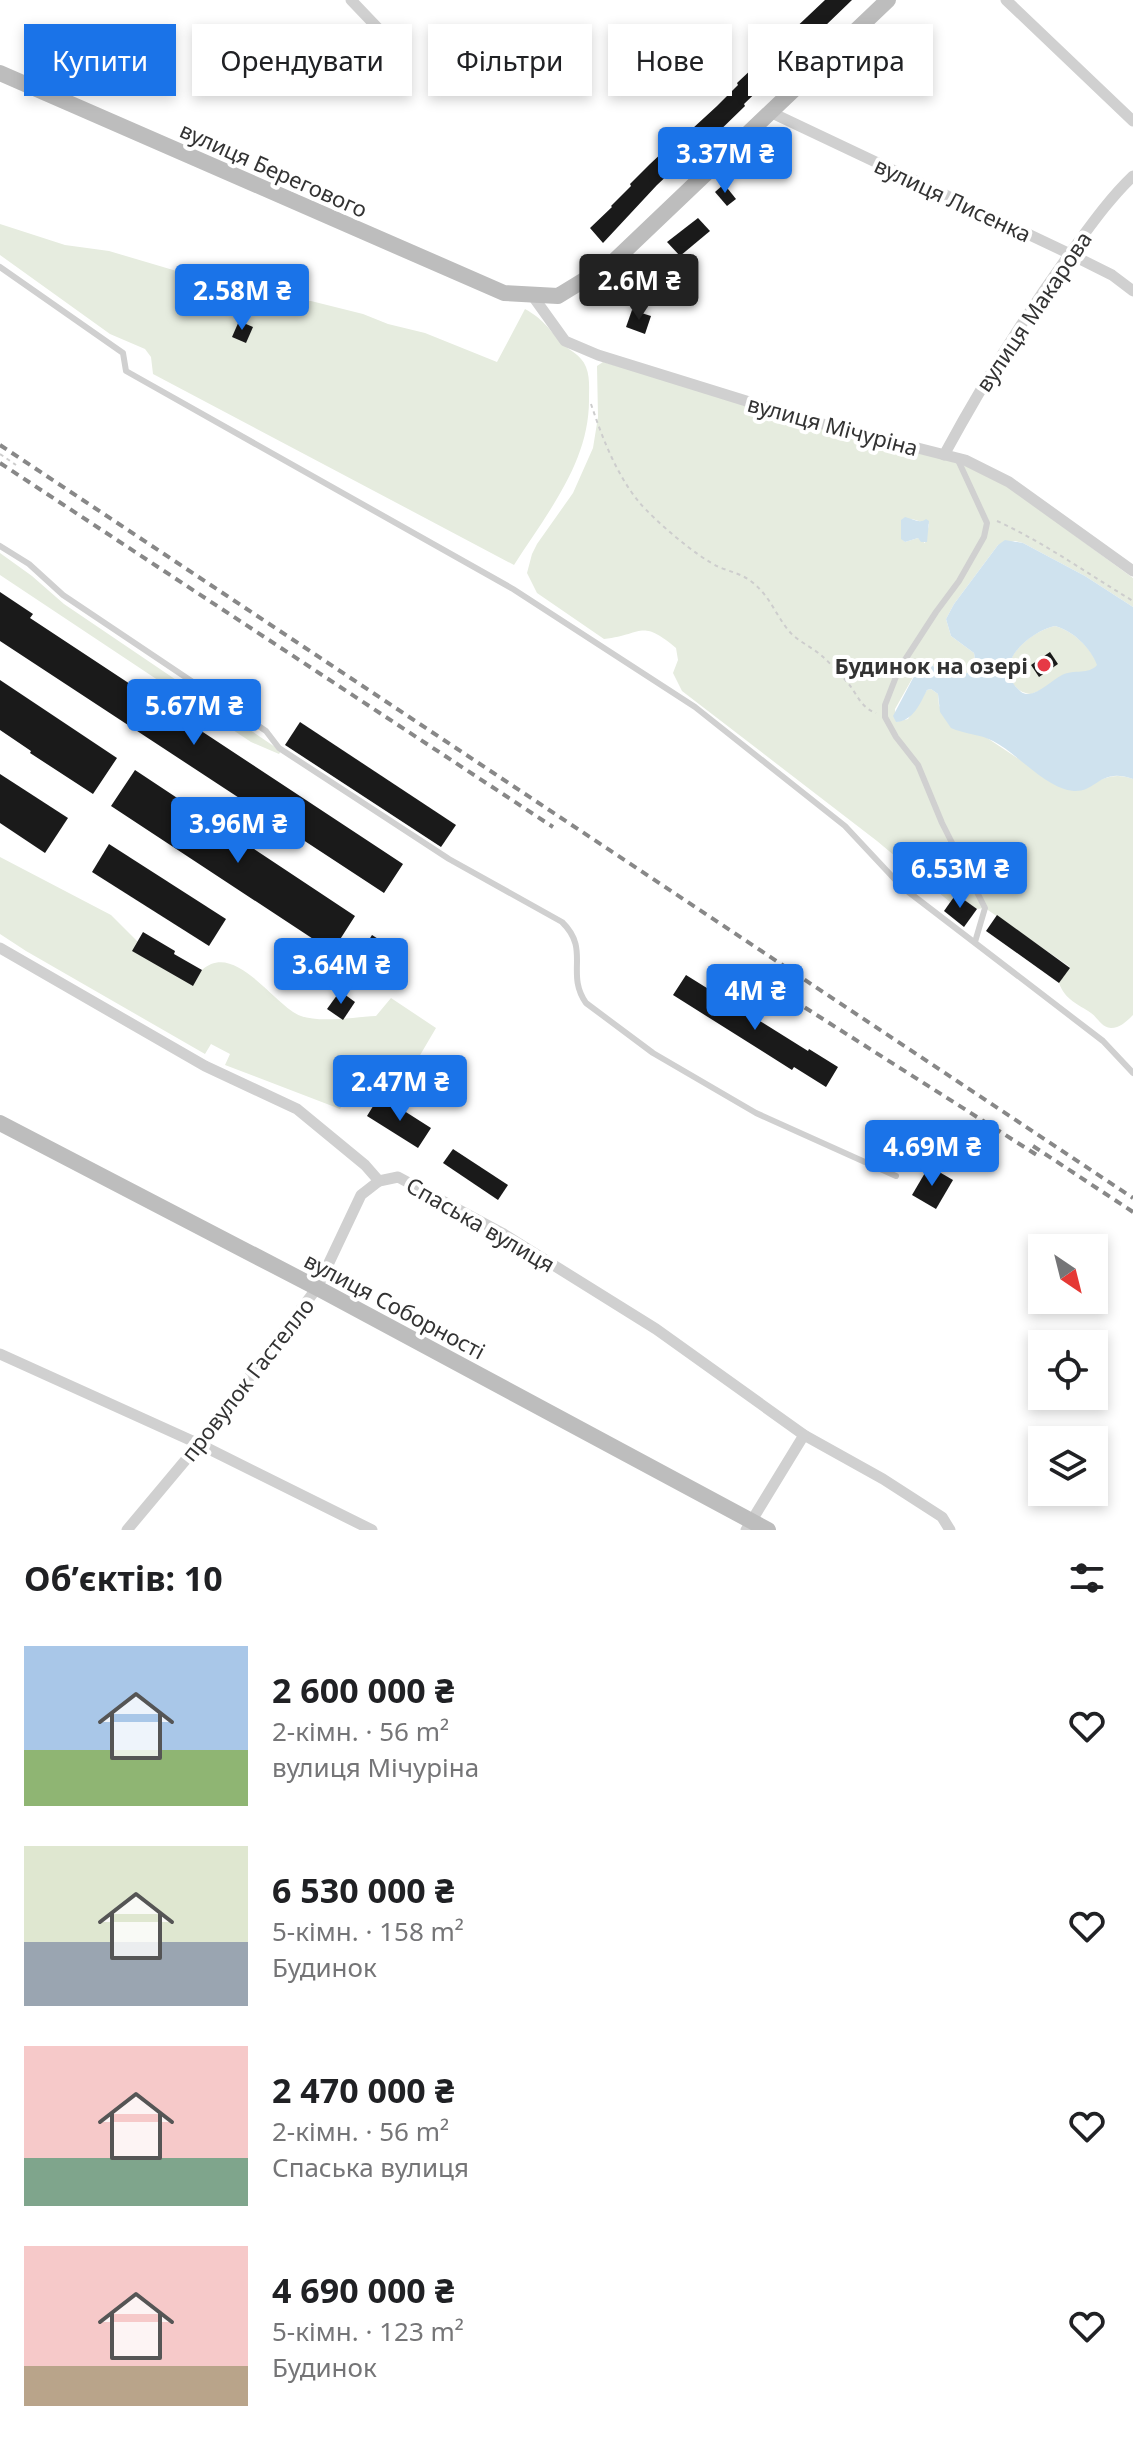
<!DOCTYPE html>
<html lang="uk">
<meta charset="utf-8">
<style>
:root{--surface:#fff;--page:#f6f6f6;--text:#202124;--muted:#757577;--accent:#1a73e8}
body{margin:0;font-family:"Noto Sans",sans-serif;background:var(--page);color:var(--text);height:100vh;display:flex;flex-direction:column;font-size:30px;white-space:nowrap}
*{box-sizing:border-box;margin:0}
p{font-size:26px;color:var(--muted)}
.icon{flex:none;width:44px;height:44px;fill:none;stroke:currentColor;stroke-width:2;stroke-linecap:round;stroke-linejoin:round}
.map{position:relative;height:1530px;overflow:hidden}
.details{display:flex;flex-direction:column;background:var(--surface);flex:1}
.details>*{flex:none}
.hud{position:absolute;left:24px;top:24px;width:1086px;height:72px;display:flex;gap:16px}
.needle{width:52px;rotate:145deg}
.controls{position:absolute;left:1028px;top:1234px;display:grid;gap:16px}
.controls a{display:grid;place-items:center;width:80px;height:80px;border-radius:0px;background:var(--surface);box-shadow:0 4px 12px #0003;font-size:40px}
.price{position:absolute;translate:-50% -68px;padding:0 18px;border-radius:8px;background:var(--accent);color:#fff;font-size:26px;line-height:52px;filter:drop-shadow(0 2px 4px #0008)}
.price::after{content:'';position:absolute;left:50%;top:48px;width:24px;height:18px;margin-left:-12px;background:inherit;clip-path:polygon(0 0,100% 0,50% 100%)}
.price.selected{background:#222;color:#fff}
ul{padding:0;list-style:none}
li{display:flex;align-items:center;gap:24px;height:200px;padding:0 24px}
li span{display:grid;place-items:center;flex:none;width:224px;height:160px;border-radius:0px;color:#555}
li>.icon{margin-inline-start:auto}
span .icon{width:96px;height:96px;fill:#fffc;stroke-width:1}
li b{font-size:34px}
h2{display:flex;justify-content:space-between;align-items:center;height:96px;padding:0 24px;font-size:34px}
.tag{padding:0 28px;border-radius:0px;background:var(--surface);box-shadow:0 4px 12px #0003;font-size:28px;line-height:72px}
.tag.selected{background:var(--accent);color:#fff}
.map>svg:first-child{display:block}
</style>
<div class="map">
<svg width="1133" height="1530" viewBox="0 0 1133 1530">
<rect width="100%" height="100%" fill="#fff"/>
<g fill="#e6ecdf" fill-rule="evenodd">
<path d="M0 224 65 245 109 251 281 302 311 301 363 314 388 324 425 333 497 362 525 309C543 319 547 327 561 342 569 351 581 354 586 367 590 377 589 388 589 398 590 462 547 513 514 565L153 374 151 357 145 349 110 334 0 255Z"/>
<path d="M603 362 967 466 1007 486 1133 578V607L1085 576 1023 543 1015 541 998 545 954 604 946 619 951 636 974 653 975 659 971 671C954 681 941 670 927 662L921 663 895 709 896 722 908 719 927 690 931 689 938 694 939 706 1061 787C1092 797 1099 767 1133 779V1015C1127 1021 1120 1028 1111 1028 1101 1027 1098 1018 1091 1013 1078 1004 1065 1000 1059 983L1070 967 985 908 977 909 956 895 950 902 877 841 682 691 673 673 678 660 676 648C640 618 643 635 604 639L537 593 527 573 532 554 537 544 573 493 593 448 598 417 597 366ZM912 519 929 524 925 543 918 538 905 542 902 539 901 520Z"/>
<path d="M0 553 32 576 64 604 281 751 279 754 251 742 0 575Z"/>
<path d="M1055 626C1072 630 1091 648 1098 665L1091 671 1031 694C1023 693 1019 691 1014 685 995 659 1032 631 1055 626Z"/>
<path d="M0 857 111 915 138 942 133 951 192 985C195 981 198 973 202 970 235 940 274 1006 301 1016 320 1023 356 1017 376 1016L391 998 436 1028 396 1096 360 1077 340 1109 225 1065 230 1054 211 1044 205 1054 26 951 0 934Z"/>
</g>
<g fill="#cfe2ee" fill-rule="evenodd">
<path d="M905 517C913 519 920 524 926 519L929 521 927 542H921L918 538 905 542 901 539V520Z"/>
<path d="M1005 540 1023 543 1085 576 1133 607V779C1100 767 1097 792 1074 791 1046 789 1017 753 993 741 980 734 964 734 951 728L940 712 938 694 931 689 927 690C920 704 913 721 896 722L893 716 921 663 926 662C941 670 954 681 971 671L975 659 974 653 951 636 946 619 954 604 998 545ZM1055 626C1072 630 1091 648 1097 665 1089 675 1074 669 1062 675 1052 680 1040 693 1029 694 1023 694 1021 692 1018 689 991 663 1031 631 1055 626Z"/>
</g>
<g fill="#1a1a1a">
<path d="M825 0H852L744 104 745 106 710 140 689 159 687 157 657 185 603 243 590 228 612 207 611 206 631 186 630 184 650 164 665 150 667 152 717 106 738 85 737 83Z"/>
<path d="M724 184 736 199 727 206 715 192Z"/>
<path d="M698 218 710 231 680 256 667 242Z"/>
<path d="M632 310 651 316 645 334 626 327Z"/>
<path d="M239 321 253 327 246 343 232 337Z"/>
<path d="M0 592 33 614 30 618 403 864 384 893 0 641Z"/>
<path d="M1050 652 1058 664 1039 677 1031 665Z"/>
<path d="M0 680 117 758 93 794 30 753 31 751 0 730Z"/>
<path d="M300 722 456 825 441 847 285 745Z"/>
<path d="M135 770 355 916 339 941 365 957 354 975 335 963 339 956 111 806Z"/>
<path d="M0 774 68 818 45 853 0 823Z"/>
<path d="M109 844 226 919 209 946 92 872Z"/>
<path d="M956 894 977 909 964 927 944 911Z"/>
<path d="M997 915 1070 968 1059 983 986 931Z"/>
<path d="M143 932 175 951 174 954 202 970 193 986 132 951Z"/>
<path d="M372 935 383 942 371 961 360 954Z"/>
<path d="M295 955 307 961 301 972 289 965Z"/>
<path d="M686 975 808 1051 809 1049 838 1067 826 1087 794 1067 792 1070 673 995Z"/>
<path d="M340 991 355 1002 343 1020 327 1009Z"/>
<path d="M387 1100 431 1128 418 1148 367 1116 375 1103 382 1107Z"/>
<path d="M453 1149 508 1185 498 1200 443 1163Z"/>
<path d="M929 1166 953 1180 936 1209 912 1195Z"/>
</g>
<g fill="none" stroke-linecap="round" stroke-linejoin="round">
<g stroke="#cdcdcd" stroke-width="2" stroke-dasharray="4 4" stroke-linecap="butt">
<path d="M591 404C602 437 616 474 639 502 655 521 697 557 719 567 731 572 742 574 752 582 770 596 775 614 789 631 797 641 812 647 822 656 831 664 840 674 848 683 857 694 861 708 876 713"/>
<path d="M0 454 16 465"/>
<path d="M997 521C1045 543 1088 574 1133 601"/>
</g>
<g stroke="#d0d0d0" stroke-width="6">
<path d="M0 267 123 353 126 371 513 589 695 707 845 826 902 887 1103 1041 1133 1073"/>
<path d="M958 460 987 523 984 537 959 581 936 612 899 669 885 705V717L896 737 918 765 942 823 985 908 975 942"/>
<path d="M0 546 29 564 63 595 266 731 279 748 449 859 562 922C591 950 565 973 586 1003L653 1053 756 1113 896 1176"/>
</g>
<g stroke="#d0d0d0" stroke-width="11">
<path d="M351 0 394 45"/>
<path d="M1006 0 1133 121"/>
<path d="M770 112 1070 254 1112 275 1133 291"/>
<path d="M532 295 565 341 598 355 811 421 965 460 1009 482 1133 571"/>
<path d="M944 455C982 385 1024 317 1071 252 1091 225 1109 199 1133 176"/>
<path d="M0 948 205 1066 297 1109 365 1165 379 1181 398 1177 502 1233 656 1329 804 1435 883 1479 942 1517 950 1530"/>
<path d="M0 1354 199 1444 372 1530"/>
<path d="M127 1530 199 1444 317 1288 361 1195 379 1181"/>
<path d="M746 1530 804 1435"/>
</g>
<g stroke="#bdbdbd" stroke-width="16">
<path d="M0 73 504 293 558 296 612 263 888 0"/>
<path d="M0 1123 323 1291 768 1530"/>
</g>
<g stroke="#888" stroke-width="4" stroke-dasharray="8 6" stroke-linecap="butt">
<path d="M0 445 1133 1198"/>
<path d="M0 463 553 827"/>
<path d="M793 1000 1040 1157"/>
<path d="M1033 1146 1133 1212"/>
</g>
</g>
<circle fill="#e63946" stroke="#fff" stroke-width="3" cx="1044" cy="665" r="8"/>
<g text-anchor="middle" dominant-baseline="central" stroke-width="8" stroke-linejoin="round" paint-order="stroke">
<g font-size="22" fill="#333" stroke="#fff">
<text transform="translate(274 169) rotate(24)">вулиця Берегового</text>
<text transform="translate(953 199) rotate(25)">вулиця Лисенка</text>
<text transform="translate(1033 311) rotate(-56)">вулиця Макарова</text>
<text transform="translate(833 425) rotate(15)">вулиця Мічуріна</text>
<text transform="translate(481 1224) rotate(30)">Спаська вулиця</text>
<text transform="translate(395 1305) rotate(28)">вулиця Соборності</text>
<text transform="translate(247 1379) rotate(-52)">провулок Гастелло</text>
</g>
<g font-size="22" font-weight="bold" fill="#333" stroke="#fff" text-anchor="end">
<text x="1028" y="665">Будинок на озері</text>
</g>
</g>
</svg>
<div class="controls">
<a><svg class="needle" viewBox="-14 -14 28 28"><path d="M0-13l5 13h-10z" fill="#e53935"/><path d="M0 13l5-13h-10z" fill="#757577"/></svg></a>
<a><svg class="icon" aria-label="locate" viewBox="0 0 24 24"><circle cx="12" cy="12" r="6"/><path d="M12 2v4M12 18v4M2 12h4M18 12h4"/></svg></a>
<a><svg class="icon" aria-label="layers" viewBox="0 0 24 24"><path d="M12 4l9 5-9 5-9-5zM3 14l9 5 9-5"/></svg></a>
</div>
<b class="price" style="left:725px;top:195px">3.37M ₴</b>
<b class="price selected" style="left:639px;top:322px">2.6M ₴</b>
<b class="price" style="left:242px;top:332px">2.58M ₴</b>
<b class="price" style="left:194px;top:747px">5.67M ₴</b>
<b class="price" style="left:238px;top:865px">3.96M ₴</b>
<b class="price" style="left:960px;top:910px">6.53M ₴</b>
<b class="price" style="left:341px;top:1006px">3.64M ₴</b>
<b class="price" style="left:755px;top:1032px">4M ₴</b>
<b class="price" style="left:400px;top:1123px">2.47M ₴</b>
<b class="price" style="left:932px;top:1188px">4.69M ₴</b>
<div class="hud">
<a class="tag selected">Купити</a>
<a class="tag">Орендувати</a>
<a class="tag">Фільтри</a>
<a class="tag">Нове</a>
<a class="tag">Квартира</a>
</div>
</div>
<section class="details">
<h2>Об’єктів: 10<svg class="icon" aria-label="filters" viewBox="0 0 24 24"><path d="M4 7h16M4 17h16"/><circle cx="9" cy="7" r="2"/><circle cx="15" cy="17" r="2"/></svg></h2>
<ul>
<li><span style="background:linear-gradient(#a9c7e8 65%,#8fb573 0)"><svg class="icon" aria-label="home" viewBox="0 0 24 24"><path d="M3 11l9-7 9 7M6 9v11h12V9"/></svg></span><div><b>2 600 000 ₴</b><p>2-кімн. · 56 m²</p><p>вулиця Мічуріна</p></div><svg class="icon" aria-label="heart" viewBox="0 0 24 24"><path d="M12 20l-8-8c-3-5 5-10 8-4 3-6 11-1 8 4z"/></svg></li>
<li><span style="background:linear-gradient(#dfe7d0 60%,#9aa5b1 0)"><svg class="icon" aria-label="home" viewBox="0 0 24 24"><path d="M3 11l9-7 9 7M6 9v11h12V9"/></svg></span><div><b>6 530 000 ₴</b><p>5-кімн. · 158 m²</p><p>Будинок</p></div><svg class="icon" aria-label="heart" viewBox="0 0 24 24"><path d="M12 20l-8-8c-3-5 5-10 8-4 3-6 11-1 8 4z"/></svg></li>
<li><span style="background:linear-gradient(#f6c9c9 70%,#7fa58c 0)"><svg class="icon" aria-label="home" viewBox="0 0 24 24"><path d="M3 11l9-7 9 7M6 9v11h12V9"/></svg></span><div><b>2 470 000 ₴</b><p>2-кімн. · 56 m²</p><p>Спаська вулиця</p></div><svg class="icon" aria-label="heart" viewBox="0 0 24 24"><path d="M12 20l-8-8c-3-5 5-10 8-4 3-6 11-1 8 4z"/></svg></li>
<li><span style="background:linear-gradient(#f6c9c9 75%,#b9a48a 0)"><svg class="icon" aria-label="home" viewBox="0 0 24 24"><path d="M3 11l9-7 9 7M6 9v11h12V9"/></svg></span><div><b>4 690 000 ₴</b><p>5-кімн. · 123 m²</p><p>Будинок</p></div><svg class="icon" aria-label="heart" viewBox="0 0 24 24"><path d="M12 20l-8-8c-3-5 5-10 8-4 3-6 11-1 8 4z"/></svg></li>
</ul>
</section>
